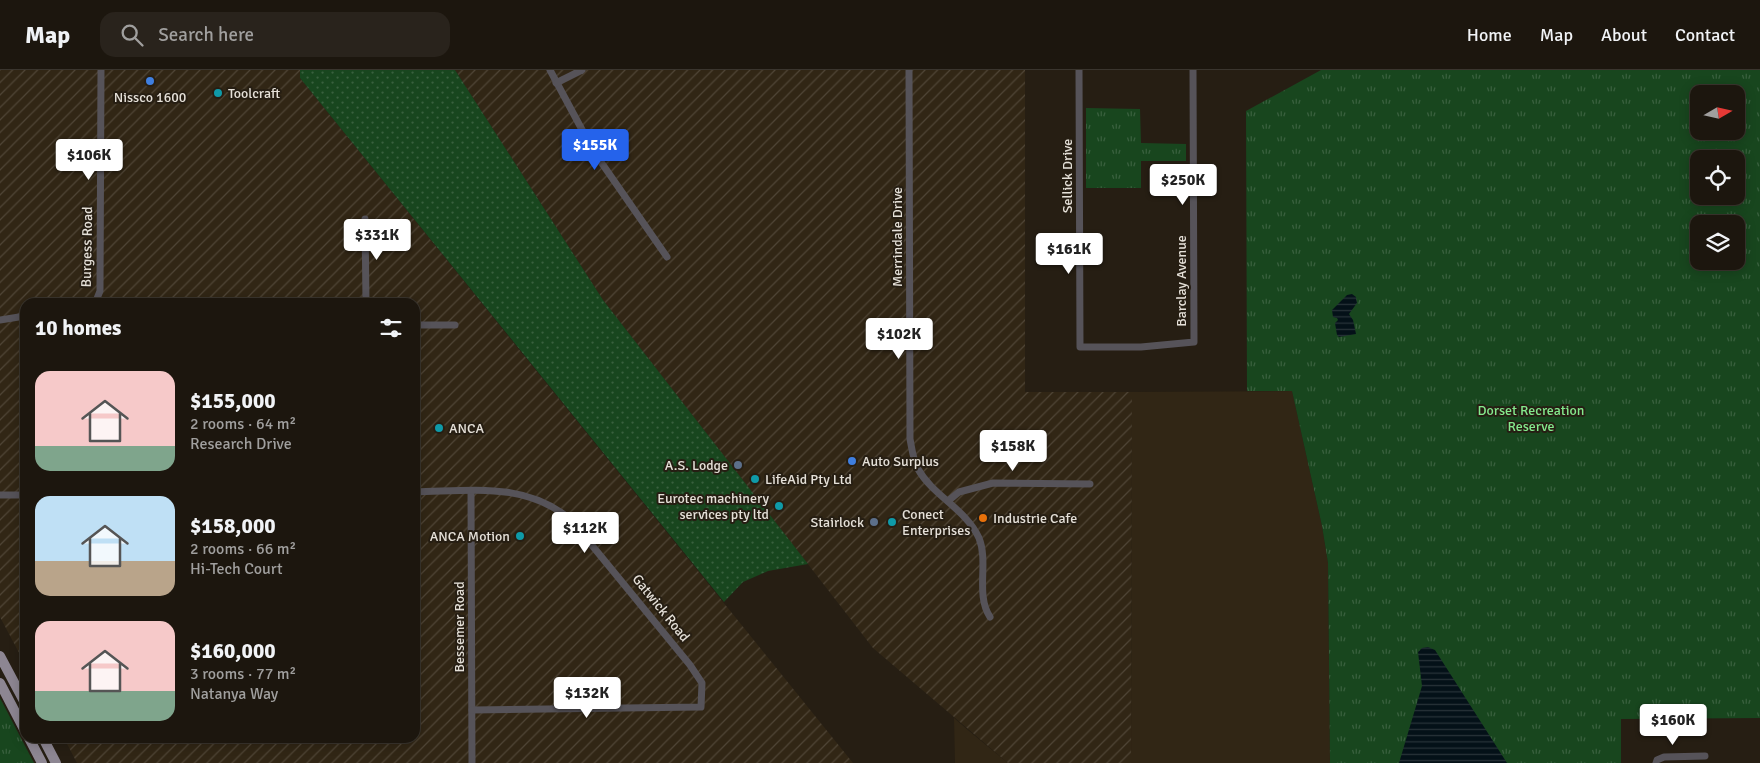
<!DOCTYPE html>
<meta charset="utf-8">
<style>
:root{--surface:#1c160e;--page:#29231c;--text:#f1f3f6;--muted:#a09f9e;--line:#3a352e;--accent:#2563eb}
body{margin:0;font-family:Signika,sans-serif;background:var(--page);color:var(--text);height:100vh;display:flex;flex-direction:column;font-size:19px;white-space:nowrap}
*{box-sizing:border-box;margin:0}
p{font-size:16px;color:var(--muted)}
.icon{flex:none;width:28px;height:28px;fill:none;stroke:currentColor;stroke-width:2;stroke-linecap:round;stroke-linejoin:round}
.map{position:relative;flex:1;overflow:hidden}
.sheet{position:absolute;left:20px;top:228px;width:400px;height:445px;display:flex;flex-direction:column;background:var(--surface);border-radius:15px;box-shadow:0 2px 12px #0003,0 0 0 1px var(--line)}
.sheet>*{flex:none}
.needle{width:32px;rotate:81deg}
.tools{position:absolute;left:1690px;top:15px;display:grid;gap:10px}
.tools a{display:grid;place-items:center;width:55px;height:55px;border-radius:10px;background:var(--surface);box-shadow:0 2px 12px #0003,0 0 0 1px var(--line);font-size:25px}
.price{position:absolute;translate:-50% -42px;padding:0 11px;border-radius:5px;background:#fff;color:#222;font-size:16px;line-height:32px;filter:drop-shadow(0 1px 2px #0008)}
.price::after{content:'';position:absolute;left:50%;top:30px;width:15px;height:11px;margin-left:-8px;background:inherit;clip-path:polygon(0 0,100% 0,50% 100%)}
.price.on{background:var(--accent);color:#fff}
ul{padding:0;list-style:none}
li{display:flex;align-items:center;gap:15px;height:125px;padding:0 15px}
li span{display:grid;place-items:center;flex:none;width:140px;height:100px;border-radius:15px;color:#555}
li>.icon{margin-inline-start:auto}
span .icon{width:60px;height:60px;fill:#fffc;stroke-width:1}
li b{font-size:21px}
h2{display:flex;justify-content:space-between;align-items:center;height:60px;padding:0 15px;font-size:21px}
header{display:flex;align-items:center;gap:30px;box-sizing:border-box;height:70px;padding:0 25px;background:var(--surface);border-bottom:1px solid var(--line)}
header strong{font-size:24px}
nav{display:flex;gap:28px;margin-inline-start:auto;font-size:18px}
.search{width:350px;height:45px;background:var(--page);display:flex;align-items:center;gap:12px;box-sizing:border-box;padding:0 18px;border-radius:15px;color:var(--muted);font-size:19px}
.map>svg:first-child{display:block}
</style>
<header>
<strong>Map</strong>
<div class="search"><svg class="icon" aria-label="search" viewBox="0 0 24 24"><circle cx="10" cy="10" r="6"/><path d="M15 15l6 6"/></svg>Search here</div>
<nav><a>Home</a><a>Map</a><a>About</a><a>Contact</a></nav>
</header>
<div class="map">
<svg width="1760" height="693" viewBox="0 0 1760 693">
<defs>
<pattern id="industrial-furrows" width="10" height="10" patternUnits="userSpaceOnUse" patternTransform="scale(1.25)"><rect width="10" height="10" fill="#312615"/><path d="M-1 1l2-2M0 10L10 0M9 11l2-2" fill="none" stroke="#4f4536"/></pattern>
<pattern id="grass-dots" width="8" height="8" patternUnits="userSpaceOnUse" patternTransform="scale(1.25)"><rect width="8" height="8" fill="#18461e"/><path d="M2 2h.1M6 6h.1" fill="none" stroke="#39603e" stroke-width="1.8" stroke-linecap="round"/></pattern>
<pattern id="park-tufts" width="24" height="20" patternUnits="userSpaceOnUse" patternTransform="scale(1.25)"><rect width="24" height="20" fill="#18461e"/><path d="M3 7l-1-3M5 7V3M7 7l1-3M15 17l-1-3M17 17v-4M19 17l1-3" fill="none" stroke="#39603e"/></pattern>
<pattern id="water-rules" width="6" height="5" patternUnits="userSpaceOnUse" patternTransform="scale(1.25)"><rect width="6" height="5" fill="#041118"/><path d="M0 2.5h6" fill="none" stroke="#283339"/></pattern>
</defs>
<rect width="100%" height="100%" fill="#261e13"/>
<g fill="#312615">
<path d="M1292 321 1322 456 1328 493 1330 693H1131L1132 322Z"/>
<path d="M954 648 969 661 1008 693H955Z"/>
</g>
<g fill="url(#industrial-furrows)">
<path d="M0 0H300V8L853 693H77L64 668H415V232H25V594L0 547Z"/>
<path d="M455 0H1025V322H1132L1131 693H1008L873 578 603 230Z"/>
</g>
<path fill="url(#grass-dots)" d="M300 0H455L603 230 808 494 768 501 743 512 724 532 300 8Z"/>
<g fill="url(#park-tufts)" fill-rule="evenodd">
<path d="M1321 0H1760V648L1621 649V693H1330L1328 493 1322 456 1292 321H1247L1246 41ZM1699 24H1736V61H1699ZM1699 89H1736V126H1699ZM1699 154H1736V191H1699Z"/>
<path d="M1086 38 1140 39 1141 73 1186 74V91H1141V118H1086Z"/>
<path d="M0 628 34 693H0Z"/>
</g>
<g fill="url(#water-rules)">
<path d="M1352 224 1356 227 1357 233 1349 244 1353 250 1356 264 1339 267 1337 265 1335 253 1338 250 1337 248 1333 247 1332 240 1347 225Z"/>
<path d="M1428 577 1435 580 1507 693H1399L1422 616 1418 582 1422 578Z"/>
</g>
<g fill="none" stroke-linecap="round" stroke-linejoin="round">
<g stroke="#565359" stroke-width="7">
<path d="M550 0 594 82 667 187"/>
<path d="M909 0 910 369C912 379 913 390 918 399 933 426 966 439 979 468 989 493 975 524 990 547"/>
<path d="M1079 0 1080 277H1141L1194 272 1193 0"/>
<path d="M556 13 582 0"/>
<path d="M365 149 366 232"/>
<path d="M92 232 96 231 100 221 101 0"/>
<path d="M0 250 25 246"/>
<path d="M415 255H455"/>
<path d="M471 421 472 693"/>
<path d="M415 422C471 421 527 411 572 451L690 595 702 613 701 637 472 640"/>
<path d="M0 425H25"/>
<path d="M948 431 959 422 993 413 1090 414"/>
<path d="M1656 693 1657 690 1664 687 1705 686"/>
</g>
<g stroke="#8d8692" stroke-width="10">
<path d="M0 586 25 633"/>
<path d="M0 613 25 661"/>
<path d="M29 668 42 693"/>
<path d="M43 668 56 693"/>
</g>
</g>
<g fill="#3f7fe0" stroke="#261e13" stroke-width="2">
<circle cx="150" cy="11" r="5"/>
<circle cx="852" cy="391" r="5"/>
</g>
<g fill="#0f9aa8" stroke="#261e13" stroke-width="2">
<circle cx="218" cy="23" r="5"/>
<circle cx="439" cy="358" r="5"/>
<circle cx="755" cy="409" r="5"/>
<circle cx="779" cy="436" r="5"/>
<circle cx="892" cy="452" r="5"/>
<circle cx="520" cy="466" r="5"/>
</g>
<g fill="#5c6f8a" stroke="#261e13" stroke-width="2">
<circle cx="738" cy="395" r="5"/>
<circle cx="874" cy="452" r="5"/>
</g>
<circle fill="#e8710a" stroke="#261e13" stroke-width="2" cx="983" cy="448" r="5"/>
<g text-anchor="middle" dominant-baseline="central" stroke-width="4" stroke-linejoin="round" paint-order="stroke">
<g font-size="14" fill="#e5e0d8" stroke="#261e13" text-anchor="start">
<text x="228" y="23">Toolcraft</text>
<text x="150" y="27" text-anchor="middle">Nissco 1600</text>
<text x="449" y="358">ANCA</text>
<text x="862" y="391">Auto Surplus</text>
<text x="728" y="395" text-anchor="end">A.S. Lodge</text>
<text x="765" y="409">LifeAid Pty Ltd</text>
<text x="769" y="428" text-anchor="end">Eurotec machinery<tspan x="769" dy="16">services pty ltd</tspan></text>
<text x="902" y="444">Conect<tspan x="902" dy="16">Enterprises</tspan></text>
<text x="993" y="448">Industrie Cafe</text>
<text x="864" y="452" text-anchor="end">Stairlock</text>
<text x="510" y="466" text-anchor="end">ANCA Motion</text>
</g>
<g font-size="14" fill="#e5e0d8" stroke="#261e13">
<text transform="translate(1067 106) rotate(-90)">Sellick Drive</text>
<text transform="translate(897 167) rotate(-90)">Merrindale Drive</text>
<text transform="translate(87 177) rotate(-89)">Burgess Road</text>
<text transform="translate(1181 211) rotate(-90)">Barclay Avenue</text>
<text transform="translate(661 538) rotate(51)">Gatwick Road</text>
<text transform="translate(459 557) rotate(-90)">Bessemer Road</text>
</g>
<g font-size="14" fill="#84e98d" stroke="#261e13">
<text x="1531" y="340">Dorset Recreation<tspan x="1531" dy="16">Reserve</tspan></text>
</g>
</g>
</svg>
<div class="tools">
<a><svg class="needle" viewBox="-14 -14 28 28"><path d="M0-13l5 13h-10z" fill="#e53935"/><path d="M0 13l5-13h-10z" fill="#a09f9e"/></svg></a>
<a><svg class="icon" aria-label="locate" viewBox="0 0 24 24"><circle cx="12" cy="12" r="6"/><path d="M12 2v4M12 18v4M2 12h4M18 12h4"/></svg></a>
<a><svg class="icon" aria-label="layers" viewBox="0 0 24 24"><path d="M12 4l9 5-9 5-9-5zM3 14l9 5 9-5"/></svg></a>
</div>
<b class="price on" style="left:595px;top:101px">$155K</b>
<b class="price" style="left:89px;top:111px">$106K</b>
<b class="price" style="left:1183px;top:136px">$250K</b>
<b class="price" style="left:377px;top:191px">$331K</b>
<b class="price" style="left:1069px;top:205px">$161K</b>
<b class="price" style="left:899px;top:290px">$102K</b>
<b class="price" style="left:1013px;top:402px">$158K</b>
<b class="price" style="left:585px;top:484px">$112K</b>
<b class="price" style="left:587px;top:649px">$132K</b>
<b class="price" style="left:1673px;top:676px">$160K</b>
<section class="sheet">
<h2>10 homes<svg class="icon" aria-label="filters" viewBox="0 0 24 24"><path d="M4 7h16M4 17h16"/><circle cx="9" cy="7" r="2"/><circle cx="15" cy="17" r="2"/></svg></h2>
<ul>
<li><span style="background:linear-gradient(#f6c9c9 75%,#7fa58c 0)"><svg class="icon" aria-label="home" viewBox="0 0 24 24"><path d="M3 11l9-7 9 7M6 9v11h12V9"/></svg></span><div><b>$155,000</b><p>2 rooms · 64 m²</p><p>Research Drive</p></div></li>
<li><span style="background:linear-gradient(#bfe0f5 65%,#b9a48a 0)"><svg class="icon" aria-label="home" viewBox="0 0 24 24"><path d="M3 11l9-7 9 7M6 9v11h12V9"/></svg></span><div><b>$158,000</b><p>2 rooms · 66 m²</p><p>Hi-Tech Court</p></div></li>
<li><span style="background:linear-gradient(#f6c9c9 70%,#7fa58c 0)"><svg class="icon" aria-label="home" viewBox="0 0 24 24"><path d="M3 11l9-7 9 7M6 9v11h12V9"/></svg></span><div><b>$160,000</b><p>3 rooms · 77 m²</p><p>Natanya Way</p></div></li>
</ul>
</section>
</div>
